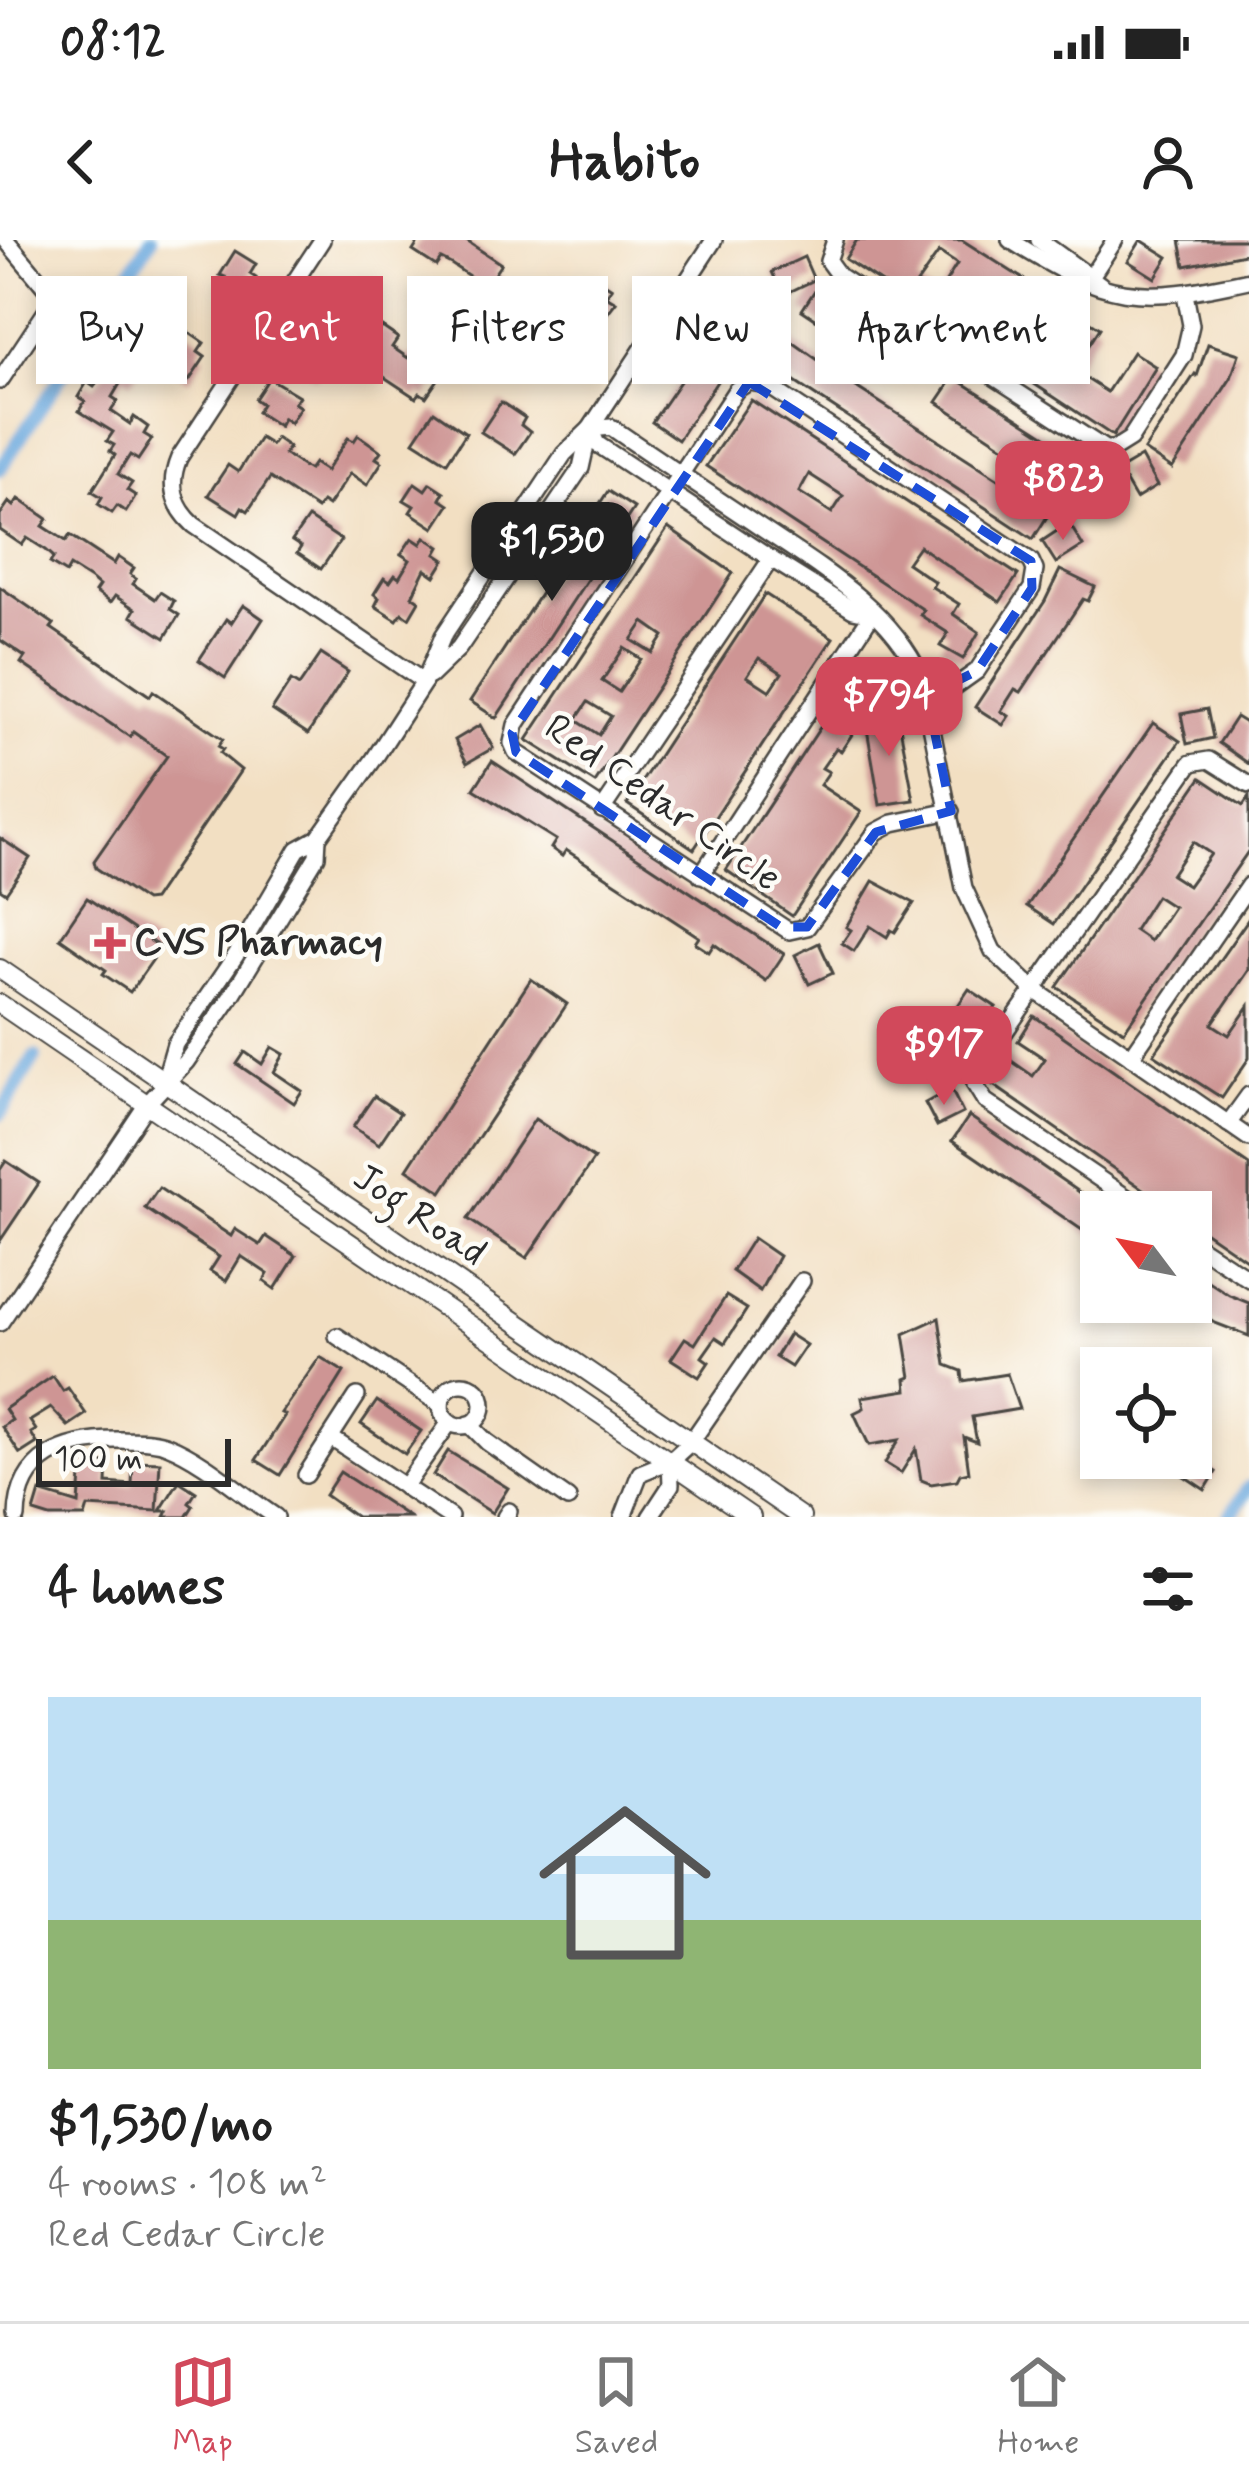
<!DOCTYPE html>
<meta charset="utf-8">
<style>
:root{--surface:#fff;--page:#f2f2f2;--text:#222;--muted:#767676;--line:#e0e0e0;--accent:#d1495b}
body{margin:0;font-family:Mynerve,sans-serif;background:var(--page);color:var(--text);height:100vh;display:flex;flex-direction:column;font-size:45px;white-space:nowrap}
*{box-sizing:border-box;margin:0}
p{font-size:39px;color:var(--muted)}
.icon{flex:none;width:66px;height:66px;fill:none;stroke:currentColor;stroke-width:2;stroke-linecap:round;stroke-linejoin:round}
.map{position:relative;height:1277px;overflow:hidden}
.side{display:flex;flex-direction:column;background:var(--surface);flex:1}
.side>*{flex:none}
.top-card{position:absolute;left:36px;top:36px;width:1179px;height:108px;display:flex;gap:24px}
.needle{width:78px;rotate:302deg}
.tools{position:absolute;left:1080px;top:951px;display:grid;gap:24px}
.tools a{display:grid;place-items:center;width:132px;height:132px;border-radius:0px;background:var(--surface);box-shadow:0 6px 18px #0003;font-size:60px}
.scale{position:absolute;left:36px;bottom:30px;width:195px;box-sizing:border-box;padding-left:12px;border:6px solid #2b2b2b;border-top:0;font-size:33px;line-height:42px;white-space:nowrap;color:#2b2b2b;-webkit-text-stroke:9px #fdfcf7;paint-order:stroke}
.price{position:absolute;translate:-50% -102px;padding:0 27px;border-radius:24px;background:var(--accent);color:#fff;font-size:39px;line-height:78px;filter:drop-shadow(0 3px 6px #0008)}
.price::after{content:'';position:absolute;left:50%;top:72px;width:36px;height:27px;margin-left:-18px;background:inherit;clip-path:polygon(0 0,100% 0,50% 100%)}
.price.active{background:#222;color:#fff}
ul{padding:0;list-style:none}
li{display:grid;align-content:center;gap:24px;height:636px;padding:0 48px}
li span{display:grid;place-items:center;height:372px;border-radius:0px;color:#555}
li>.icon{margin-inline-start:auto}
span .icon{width:216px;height:216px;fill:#fffc;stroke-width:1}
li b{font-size:51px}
h2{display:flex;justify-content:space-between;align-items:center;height:144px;padding:0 48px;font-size:51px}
.tag{padding:0 42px;border-radius:0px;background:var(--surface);box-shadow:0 6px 18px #0003;font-size:42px;line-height:108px}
.tag.active{background:var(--accent);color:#fff}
.status{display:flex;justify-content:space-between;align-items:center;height:84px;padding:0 60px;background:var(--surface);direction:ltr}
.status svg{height:33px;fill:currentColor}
header{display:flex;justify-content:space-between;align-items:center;height:156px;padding:0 48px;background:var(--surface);font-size:54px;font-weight:700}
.tabs{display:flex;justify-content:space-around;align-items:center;height:168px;border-top:3px solid var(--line);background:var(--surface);font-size:33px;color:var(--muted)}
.tabs a{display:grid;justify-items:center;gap:6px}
.tabs .active{color:var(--accent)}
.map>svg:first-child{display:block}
</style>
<div class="status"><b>08:12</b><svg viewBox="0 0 49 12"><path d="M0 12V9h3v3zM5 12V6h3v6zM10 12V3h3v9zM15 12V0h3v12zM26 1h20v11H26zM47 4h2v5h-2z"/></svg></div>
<header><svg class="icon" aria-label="back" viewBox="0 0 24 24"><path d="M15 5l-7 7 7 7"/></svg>Habito<svg class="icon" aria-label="person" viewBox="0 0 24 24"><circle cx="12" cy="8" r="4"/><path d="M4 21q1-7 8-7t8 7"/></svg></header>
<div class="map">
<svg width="1249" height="1277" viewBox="0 0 1249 1277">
<rect width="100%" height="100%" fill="#fdfcf7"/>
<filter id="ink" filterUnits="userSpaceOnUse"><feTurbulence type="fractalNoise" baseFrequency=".00833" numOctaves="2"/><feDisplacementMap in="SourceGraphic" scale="24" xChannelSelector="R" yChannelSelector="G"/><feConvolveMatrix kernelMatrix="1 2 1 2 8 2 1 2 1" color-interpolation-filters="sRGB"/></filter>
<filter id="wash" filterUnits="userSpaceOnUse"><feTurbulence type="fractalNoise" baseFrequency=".004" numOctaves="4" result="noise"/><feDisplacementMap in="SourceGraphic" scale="48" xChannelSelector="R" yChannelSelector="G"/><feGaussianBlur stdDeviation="2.7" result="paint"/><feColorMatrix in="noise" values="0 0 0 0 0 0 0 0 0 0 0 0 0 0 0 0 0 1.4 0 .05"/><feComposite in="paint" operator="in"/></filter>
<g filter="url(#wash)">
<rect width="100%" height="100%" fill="#f2dfc2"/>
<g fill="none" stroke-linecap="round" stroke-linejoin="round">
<g stroke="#6ca9de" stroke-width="14">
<path d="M0 229 151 0"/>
<path d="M0 874 35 817"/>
<path d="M1229 1277 1249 1247"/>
</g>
</g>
<g id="blocks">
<g fill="#ce9594" fill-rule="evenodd">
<path d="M420 0H465L501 24 495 33 504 40 526 54 532 44 546 54 541 63 549 68 540 82 532 77 526 87 466 47 472 38 451 24 441 19 436 26 413 11Z"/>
<path d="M857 0H962L1100 88 1073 130 1107 152 1133 112 1156 127 1113 196 845 19ZM939 12 957 24 937 56 917 43ZM1047 85 1065 96 1053 116 1034 104Z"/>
<path d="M1141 0 1168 17 1155 38 1128 21Z"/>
<path d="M1180 0H1249V13L1185 26Z"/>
<path d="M235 11 256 24 250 34 256 38 242 62 218 48 225 37 220 35Z"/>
<path d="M804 17 814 40 783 55 772 32Z"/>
<path d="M598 39 612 48 606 56 616 62 598 85 584 76 587 71 579 66 582 62 574 56 583 42 592 48Z"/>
<path d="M817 47 921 114 905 139 802 70Z"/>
<path d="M309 83 332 98 328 105 335 109 316 138 286 118Z"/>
<path d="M382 87 398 98 392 107 408 118 411 114 418 118 422 112 437 123 433 129 441 135 426 157 420 153 416 158 360 121 366 111 359 106 368 92 375 97Z"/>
<path d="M122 89 145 104 140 113 147 118 131 142 124 137 112 157 118 161 111 171 130 184 134 177 148 187 144 194 152 199 138 220 130 215 118 234 132 243 127 250 136 256 126 272 117 266 112 273 98 264 102 257 92 251 115 215 110 211 114 205 107 201 113 192 79 171 85 161 78 157 87 142 94 147 101 138 113 118 106 114Z"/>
<path d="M756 90 759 121 734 124 731 92Z"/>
<path d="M188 92 204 103 198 112 205 117 189 141 166 126 172 117 165 112 175 98 182 102Z"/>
<path d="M784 96 859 149 1050 272 1033 299 766 123Z"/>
<path d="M1208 104 1239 114 1231 138 1172 229 1144 210 1195 134 1197 136Z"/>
<path d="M703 108 728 125 678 200 652 182Z"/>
<path d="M954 137 1113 239 1097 268 937 162Z"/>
<path d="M269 138 299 156 294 163 300 167 290 183 283 178 279 186 257 172 262 164 255 159Z"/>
<path d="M751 160 1018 335 1000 362 919 306 907 323 935 342 932 347 959 364 953 374 979 392 963 419 940 406 948 393 920 375 924 370 706 226ZM809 234 843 256 832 273 799 252Z"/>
<path d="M501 162 525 178 521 185 530 192 515 214 481 192Z"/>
<path d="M434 171 466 193 447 222 414 201Z"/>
<path d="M358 195 381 211 376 218 382 222 367 245 350 233 328 266 322 262 317 269 270 238 248 271 242 267 238 274 208 255 228 225 238 232 260 198 271 205 276 198 289 207 284 214 304 227 309 230 314 223 326 231 348 198 354 201Z"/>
<path d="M1141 217 1157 246 1136 259 1119 230Z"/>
<path d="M415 243 425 250 430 243 444 252 440 259 449 265 434 288 410 272 414 266 404 260Z"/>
<path d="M608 251 634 268 496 478 470 461Z"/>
<path d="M19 259 48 279 43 286 66 301 70 295 114 324 118 317 134 328 130 334 136 339 133 344 155 359 160 352 174 361 170 369 179 375 165 398 131 376 135 369 115 356 110 363 95 352 99 346 92 340 70 326 66 333 50 323 54 317 46 310 27 298 22 305 0 290V275L9 262 14 266Z"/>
<path d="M308 278 341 300 321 329 297 313 301 307 292 301Z"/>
<path d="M1069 283 1083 306 1056 323 1042 301Z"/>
<path d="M668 288 733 333 595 543 527 500ZM644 382 664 396 653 413 632 400ZM624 408 641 419 619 452 602 441ZM588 462 611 476 599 495 576 480Z"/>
<path d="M425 297 440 307 436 314 445 320 435 336 425 329 412 356 419 361 409 378 402 373 397 380 375 366 379 358 374 354 384 338 390 342 395 335 399 338 410 320 401 314 412 298 421 304Z"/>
<path d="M1060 330 1095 347 1088 361 1083 359 1021 452 1015 449 1001 471 1009 476 1003 485 975 467 1045 361Z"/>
<path d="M0 347 54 384 51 388 150 456 153 451 223 499 218 506 223 509 220 513 241 530 153 660 145 661 96 628 94 621 167 516 133 492 130 497 21 423 25 417 0 400Z"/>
<path d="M765 354 833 398 694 609 627 564ZM759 418 782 433 770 451 747 436Z"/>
<path d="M243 365 263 379 225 438 199 420 226 379 231 383Z"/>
<path d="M321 414 348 432 308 494 272 470 291 441 299 446Z"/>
<path d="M872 424 892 450 872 465 852 438Z"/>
<path d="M1207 469 1213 498 1187 504 1181 474Z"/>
<path d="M897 471 914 560 880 565 865 477Z"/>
<path d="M829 474 855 490 841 511 836 508 822 528 829 532 820 545 861 572 792 676 726 630Z"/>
<path d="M1236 477 1249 485V524L1219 503Z"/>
<path d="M1153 483 1180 501 1054 684 1027 666Z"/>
<path d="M480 485 493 508 467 523 455 500Z"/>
<path d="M492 521 784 714 766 741 714 704 709 712 695 703 699 697 566 610 562 616 551 608 556 600 474 549Z"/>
<path d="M1201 538 1243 566 1249 557V610L1124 791 1057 747ZM1193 602 1211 614 1188 646 1171 635ZM1156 656 1173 667 1150 701 1134 690Z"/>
<path d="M0 598 30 618 6 653 0 649Z"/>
<path d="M873 641 914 663 895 692 891 690 887 697 870 686 854 711 842 703 851 690 846 687Z"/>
<path d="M87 658 161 708 130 752 103 734 106 730 60 698Z"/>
<path d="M1249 678V730L1212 784 1229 795 1249 766V818L1222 858 1154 814Z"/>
<path d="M819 703 833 733 809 744 795 715Z"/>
<path d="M531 739 567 764 442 952 407 929Z"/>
<path d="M969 749 996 767 963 814 960 812 952 842 922 834 928 810Z"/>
<path d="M1034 776 1249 925V1022L1191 982V972H1176L989 842 1006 817 1033 836 1045 819 1018 801Z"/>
<path d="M272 807 284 814 274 832 302 851 294 863 237 824 245 812 262 824Z"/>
<path d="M951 849 963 873 937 886 925 863Z"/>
<path d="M374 856 400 873 379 904 353 887Z"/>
<path d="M969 876 1101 967V1003L952 901Z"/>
<path d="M535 879 594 919 527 1018 468 979Z"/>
<path d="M6 921 39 943 0 1001V930Z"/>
<path d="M159 948 231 996 235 989 260 1005 266 996 296 1016 275 1049 264 1041 268 1034 241 1016 226 1041 210 1031 219 1017 145 968Z"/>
<path d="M753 998 779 1016 760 1051 732 1031Z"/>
<path d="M1191 1030 1229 1055 1249 1063V1096L1215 1083 1192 1067Z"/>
<path d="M726 1056 747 1069 725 1103 716 1097 702 1117 709 1122 699 1137 671 1119 685 1098 695 1104Z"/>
<path d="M939 1078 946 1125 962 1131 963 1141 1007 1134 1019 1169 972 1177 977 1202 964 1197 969 1232 960 1234 957 1240 931 1244 921 1240 916 1209 901 1233 885 1223 899 1200 869 1205 854 1173 864 1168 862 1157 907 1150 906 1139 911 1137 904 1094Z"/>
<path d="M789 1094 806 1105 791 1127 775 1117Z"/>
<path d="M320 1117 344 1132 280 1235 256 1220 285 1175 281 1173Z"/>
<path d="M53 1136 63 1151 68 1148 86 1174 68 1186 51 1168 30 1181 36 1190 31 1193 37 1203 20 1214 2 1187 12 1180 5 1169Z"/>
<path d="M377 1161 421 1191 405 1214 361 1184Z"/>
<path d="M448 1211 508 1248 492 1273 433 1235Z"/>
<path d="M1174 1218H1194L1216 1232 1205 1250 1169 1226Z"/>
<path d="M133 1221 160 1222 157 1271 88 1267 85 1277H50L34 1272 40 1252 79 1264 82 1222 108 1223 107 1243 132 1245Z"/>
<path d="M340 1232 409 1277H356L325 1255Z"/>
<path d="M179 1241 196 1252 189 1263 193 1266 186 1277H165L168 1271H160Z"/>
</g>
</g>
</g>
<g filter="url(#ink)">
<use href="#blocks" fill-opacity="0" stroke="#494642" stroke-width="3"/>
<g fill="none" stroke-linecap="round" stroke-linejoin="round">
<g stroke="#494642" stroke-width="20">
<g id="minor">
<path d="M322 0 179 218C168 244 173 266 194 285L424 442"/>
<path d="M835 0 828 21 839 36 1105 209H1114L1130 199 1184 115 1191 85 1185 54"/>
<path d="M1010 0C1108 62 1138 64 1249 40"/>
<path d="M1039 0 1101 45"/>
<path d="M1092 35 1115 0"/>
<path d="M0 141 51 64 50 53 6 0"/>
<path d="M590 189 611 187C660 221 709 253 758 286 819 327 889 367 921 436L964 648 993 711 1033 749 1249 898"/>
<path d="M590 189 597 204 771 319 853 370 872 374"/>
<path d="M430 436 459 408 581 228 589 192"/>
<path d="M927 454 953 448 977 431 1032 348 1035 330 1031 321 767 145 749 142 736 150 516 485 512 503 516 512 789 691 807 687 876 592 893 583 951 571"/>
<path d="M602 570 771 319"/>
<path d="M701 635 872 374"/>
<path d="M1131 817 1249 645"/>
<path d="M164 842 175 804 236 715 298 609 318 598 374 519 424 442 443 396 564 214 590 189 714 0"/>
<path d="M1228 884 1249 855"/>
<path d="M1148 972 985 861 975 845V835L1191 523 1209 520 1249 545"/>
<path d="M1191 1001 1249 1039"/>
<path d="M0 1083 147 864 186 822 231 757 317 616 318 598"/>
<path d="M337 1096 441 1165"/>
<circle cx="462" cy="1165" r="21"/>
<path d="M469 1184 487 1202 568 1259"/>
<path d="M331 1198 450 1277"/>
<path d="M306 1235 357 1156"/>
<path d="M404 1247 450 1182"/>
<path d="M17 1277C18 1216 67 1199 121 1200 136 1201 153 1199 167 1205 205 1220 241 1254 276 1277"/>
<path d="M505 1277 509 1271"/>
<path d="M623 1277 640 1233 670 1221 691 1202 802 1041"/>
<path d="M650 1277 671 1245 670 1221"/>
</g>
</g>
<g stroke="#494642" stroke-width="22">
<g id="major">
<path d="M0 729 801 1277"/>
<path d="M0 764 751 1277"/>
</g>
</g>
<use href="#minor" stroke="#fff" stroke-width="15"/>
<use href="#major" stroke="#fff" stroke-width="18"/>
</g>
</g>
<path fill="none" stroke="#1d4ed8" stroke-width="9" stroke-dasharray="24 15" stroke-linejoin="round" d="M749 142 1031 321 1032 348 977 431 927 456 951 571 876 592 807 687H781L516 512 512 493Z"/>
<path fill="#d1495b" stroke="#fdfcf7" stroke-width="4.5" d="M104 685h12v12h12v12h-12v12h-12v-12h-12v-12h12z"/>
<g text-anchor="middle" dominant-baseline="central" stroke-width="9" stroke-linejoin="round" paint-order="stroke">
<g font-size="39" fill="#2b2b2b" stroke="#fdfcf7">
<text transform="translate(662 564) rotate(35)">Red Cedar Circle</text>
<text transform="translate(419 976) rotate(34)">Jog Road</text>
</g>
<g font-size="39" font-weight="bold" fill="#2b2b2b" stroke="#fdfcf7" text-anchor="start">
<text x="134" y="703">CVS Pharmacy</text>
</g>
</g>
</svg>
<div class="tools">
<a><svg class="needle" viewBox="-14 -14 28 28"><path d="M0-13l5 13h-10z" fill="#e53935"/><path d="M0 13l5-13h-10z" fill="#767676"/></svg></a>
<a><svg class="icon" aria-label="locate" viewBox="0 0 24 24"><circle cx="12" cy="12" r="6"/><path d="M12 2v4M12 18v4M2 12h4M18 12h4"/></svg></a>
</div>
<div class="scale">100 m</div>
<b class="price" style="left:1063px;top:303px">$823</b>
<b class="price active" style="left:552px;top:364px">$1,530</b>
<b class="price" style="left:889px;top:519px">$794</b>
<b class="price" style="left:944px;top:868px">$917</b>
<div class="top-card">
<a class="tag">Buy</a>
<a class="tag active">Rent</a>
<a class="tag">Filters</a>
<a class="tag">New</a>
<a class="tag">Apartment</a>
</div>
</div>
<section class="side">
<h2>4 homes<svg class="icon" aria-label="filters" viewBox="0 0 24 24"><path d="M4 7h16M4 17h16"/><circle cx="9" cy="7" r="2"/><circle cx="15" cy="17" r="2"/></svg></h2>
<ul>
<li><span style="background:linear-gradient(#bfe0f5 60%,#8fb573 0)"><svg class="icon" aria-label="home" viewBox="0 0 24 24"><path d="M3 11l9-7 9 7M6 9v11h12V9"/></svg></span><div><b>$1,530/mo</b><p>4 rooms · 108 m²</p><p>Red Cedar Circle</p></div></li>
</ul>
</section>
<nav class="tabs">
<a class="active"><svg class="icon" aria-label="map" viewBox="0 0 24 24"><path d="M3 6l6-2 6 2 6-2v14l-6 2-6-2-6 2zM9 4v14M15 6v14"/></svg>Map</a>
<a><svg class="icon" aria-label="saved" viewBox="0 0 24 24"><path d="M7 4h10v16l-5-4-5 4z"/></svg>Saved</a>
<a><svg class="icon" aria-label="home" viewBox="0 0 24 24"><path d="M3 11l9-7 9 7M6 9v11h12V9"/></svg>Home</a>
</nav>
